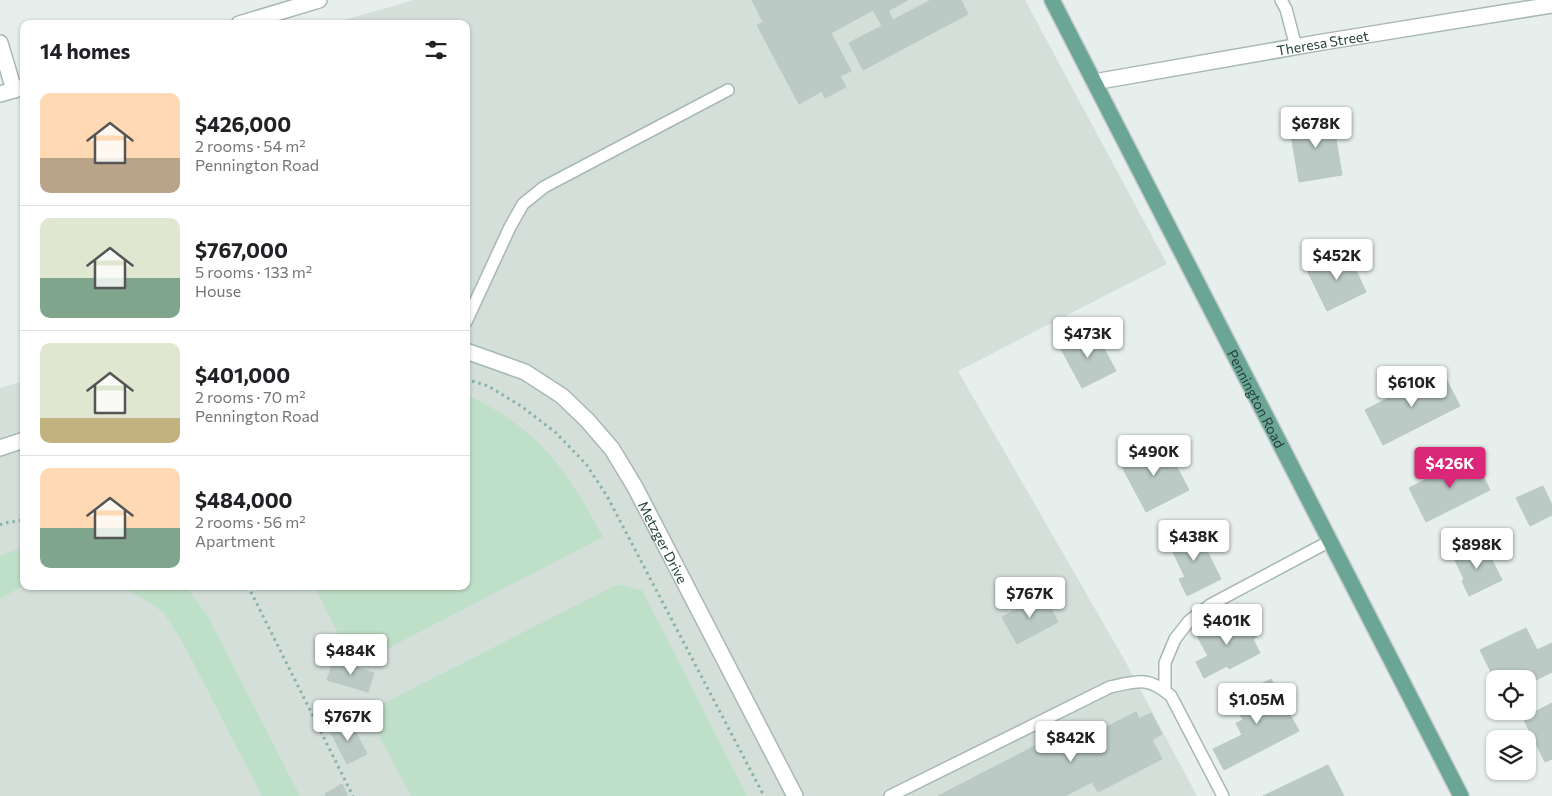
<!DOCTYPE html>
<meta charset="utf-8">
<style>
:root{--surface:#fff;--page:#f6f6f6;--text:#202124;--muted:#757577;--line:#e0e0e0;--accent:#db2777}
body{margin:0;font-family:Commissioner,sans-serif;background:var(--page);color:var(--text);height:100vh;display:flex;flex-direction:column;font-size:19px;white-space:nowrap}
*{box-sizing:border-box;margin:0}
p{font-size:16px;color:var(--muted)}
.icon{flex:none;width:28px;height:28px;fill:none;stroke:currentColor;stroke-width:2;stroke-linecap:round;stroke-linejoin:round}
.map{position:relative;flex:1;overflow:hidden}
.side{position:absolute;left:20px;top:20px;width:450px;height:570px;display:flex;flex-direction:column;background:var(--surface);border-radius:10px;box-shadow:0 1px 4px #0004}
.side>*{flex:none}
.buttons{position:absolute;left:1486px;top:670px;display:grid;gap:10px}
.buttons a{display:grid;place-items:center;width:50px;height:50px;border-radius:10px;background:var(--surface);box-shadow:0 1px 4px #0004;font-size:25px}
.price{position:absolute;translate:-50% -42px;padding:0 11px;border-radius:5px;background:#fff;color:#222;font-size:16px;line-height:32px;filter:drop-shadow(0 1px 2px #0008)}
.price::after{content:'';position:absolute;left:50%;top:30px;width:15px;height:11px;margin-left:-8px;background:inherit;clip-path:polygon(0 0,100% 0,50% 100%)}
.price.active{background:var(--accent);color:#fff}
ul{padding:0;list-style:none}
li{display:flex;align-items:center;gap:15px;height:125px;padding:0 20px}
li+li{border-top:1px solid var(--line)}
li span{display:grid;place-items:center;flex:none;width:140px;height:100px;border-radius:10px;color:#555}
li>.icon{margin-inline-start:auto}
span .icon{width:60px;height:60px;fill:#fffc;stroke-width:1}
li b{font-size:21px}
h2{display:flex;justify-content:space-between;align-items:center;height:60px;padding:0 20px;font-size:21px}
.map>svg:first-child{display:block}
</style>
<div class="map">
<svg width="1552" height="796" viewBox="0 0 1552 796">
<rect width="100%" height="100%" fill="#e6efeb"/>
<path fill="#d4dfda" d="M414 0H1025L1167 264 958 371 1124 659 1197 796H0V388L24 381V586H466V24H345L344 20Z"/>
<g fill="#bfe0c8">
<path d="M466 395C477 399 487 405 497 411 549 442 575 485 603 537L379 653 342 641 314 586H466Z"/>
<path d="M24 547V585L0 599V556Z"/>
<path d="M618 584 642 590 747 796H411L373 724 380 705Z"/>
<path d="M121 586H185L188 589 207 615 300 796H262L182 641 163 612 134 593Z"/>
</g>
<g fill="#bbcac4" stroke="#b8c9c2">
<path d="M752 0H908L888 11 893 20 931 0H961L968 14 863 70 849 43 882 26 873 10 831 33 851 71 840 76 846 87 825 98 822 91 799 104 757 25 763 22Z"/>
<path d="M1332 116 1342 175 1299 182 1289 123Z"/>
<path d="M1347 251 1366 292 1327 311 1307 270Z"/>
<path d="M1094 330 1116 371 1082 388 1060 347Z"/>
<path d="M1442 371 1460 406 1383 445 1365 410Z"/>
<path d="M1163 441 1189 490 1146 512 1120 463Z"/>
<path d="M1473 456 1490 490 1426 522 1409 488Z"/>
<path d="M1543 486 1552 505V515L1530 526 1516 498Z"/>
<path d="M1196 529 1221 579 1187 596 1179 579 1185 577 1168 542Z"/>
<path d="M1485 546 1502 580 1469 596 1462 581 1464 579 1453 556 1467 549 1470 553Z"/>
<path d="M1044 595 1058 622 1017 644 1002 617Z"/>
<path d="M1240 614 1247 628 1251 626 1257 637 1253 639 1260 653 1229 669 1227 666 1204 678 1196 662 1208 656 1197 636Z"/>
<path d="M1526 628 1537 650 1552 643V672L1528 684V679H1495V680L1480 650Z"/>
<path d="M334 660 374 673 368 692 327 680Z"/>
<path d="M1271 679 1299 731 1224 770 1213 749 1242 735 1236 723 1243 720 1232 699Z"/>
<path d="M1552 703V759L1545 762 1523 718Z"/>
<path d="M1136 712 1139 719 1151 713 1162 734 1152 740 1162 759 1098 792 1092 782 1065 796H938L1064 731 1071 745Z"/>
<path d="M349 719 367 754 347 764 329 729Z"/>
<path d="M1328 765 1344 796H1263Z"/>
<path d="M342 784 348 796H326L325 794Z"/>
</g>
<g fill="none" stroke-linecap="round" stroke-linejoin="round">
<g stroke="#a8b8b2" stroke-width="14">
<g id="service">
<path d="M1281 0 1286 9 1296 47"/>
<path d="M466 322 510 227 523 204 544 187 728 90"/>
<path d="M1165 691V663L1175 639 1189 621 1210 605 1330 541"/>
<path d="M890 796 1110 687C1138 681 1148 676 1171 696L1223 796"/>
</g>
</g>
<g stroke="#a8b8b2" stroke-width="18">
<g id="minor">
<path d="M0 43 14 90"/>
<path id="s1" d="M1094 82 1323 42 1552 5"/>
<path id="s2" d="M466 351 525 372 562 396 587 420 612 449 635 487 795 796"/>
<path d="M0 448 24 440"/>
</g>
</g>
<g stroke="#a8b8b2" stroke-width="18">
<g id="tertiary">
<path d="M239 24 319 0"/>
<path d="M0 94 24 87"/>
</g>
</g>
<g stroke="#c2cac8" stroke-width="18">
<g id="primary">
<path id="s3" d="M1052 0 1461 796"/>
</g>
</g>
<g stroke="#86b3a5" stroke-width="3" stroke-dasharray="2.5 4" stroke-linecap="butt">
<path d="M466 379 488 386 521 406 555 432 586 464 607 496 764 796"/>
<path d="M0 525 4 523 24 520"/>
<path d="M248 586 353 796"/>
</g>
<use href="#service" stroke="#fff" stroke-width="11"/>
<use href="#minor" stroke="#fff" stroke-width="15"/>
<use href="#tertiary" stroke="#fff" stroke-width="15"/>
<use href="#primary" stroke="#6aa596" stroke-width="15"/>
</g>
<g text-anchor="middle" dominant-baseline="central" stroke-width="5" stroke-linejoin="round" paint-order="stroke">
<g font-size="14" fill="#24423a" stroke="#f7fbf9">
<text stroke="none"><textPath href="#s1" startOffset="232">Theresa Street</textPath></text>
<text stroke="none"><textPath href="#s3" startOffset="448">Pennington Road</textPath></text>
<text stroke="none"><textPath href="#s2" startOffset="286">Metzger Drive</textPath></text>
</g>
</g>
</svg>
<div class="buttons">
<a><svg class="icon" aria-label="locate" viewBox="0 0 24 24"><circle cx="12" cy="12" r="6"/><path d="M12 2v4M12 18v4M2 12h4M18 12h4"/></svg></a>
<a><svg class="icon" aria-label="layers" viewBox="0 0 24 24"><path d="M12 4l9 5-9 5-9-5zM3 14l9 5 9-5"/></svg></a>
</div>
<b class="price" style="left:1316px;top:149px">$678K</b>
<b class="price" style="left:1337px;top:281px">$452K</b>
<b class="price" style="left:1088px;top:359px">$473K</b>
<b class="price" style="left:1412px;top:408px">$610K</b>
<b class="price" style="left:1154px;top:477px">$490K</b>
<b class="price active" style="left:1450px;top:489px">$426K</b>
<b class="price" style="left:1194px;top:562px">$438K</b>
<b class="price" style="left:1477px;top:570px">$898K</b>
<b class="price" style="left:1030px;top:619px">$767K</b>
<b class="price" style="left:1227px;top:646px">$401K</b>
<b class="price" style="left:351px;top:676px">$484K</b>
<b class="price" style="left:1257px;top:725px">$1.05M</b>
<b class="price" style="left:348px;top:742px">$767K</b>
<b class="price" style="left:1071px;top:763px">$842K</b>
<section class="side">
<h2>14 homes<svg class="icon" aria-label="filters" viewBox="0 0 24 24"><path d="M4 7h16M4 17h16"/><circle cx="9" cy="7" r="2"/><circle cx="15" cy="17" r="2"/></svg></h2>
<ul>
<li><span style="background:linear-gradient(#ffd9b3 65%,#b9a48a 0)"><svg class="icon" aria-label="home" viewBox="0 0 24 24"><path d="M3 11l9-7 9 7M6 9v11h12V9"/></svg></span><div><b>$426,000</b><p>2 rooms · 54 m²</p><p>Pennington Road</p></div></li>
<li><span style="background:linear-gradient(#dfe7d0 60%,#7fa58c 0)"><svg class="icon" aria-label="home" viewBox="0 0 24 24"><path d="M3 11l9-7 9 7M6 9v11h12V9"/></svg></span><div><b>$767,000</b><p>5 rooms · 133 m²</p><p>House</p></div></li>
<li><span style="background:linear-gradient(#dfe7d0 75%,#c2b280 0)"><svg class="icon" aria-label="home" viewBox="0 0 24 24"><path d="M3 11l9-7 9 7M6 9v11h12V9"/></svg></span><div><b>$401,000</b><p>2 rooms · 70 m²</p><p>Pennington Road</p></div></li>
<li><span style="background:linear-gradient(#ffd9b3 60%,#7fa58c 0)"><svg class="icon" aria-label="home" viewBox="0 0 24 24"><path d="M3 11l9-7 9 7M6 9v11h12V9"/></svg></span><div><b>$484,000</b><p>2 rooms · 56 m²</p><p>Apartment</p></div></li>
</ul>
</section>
</div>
